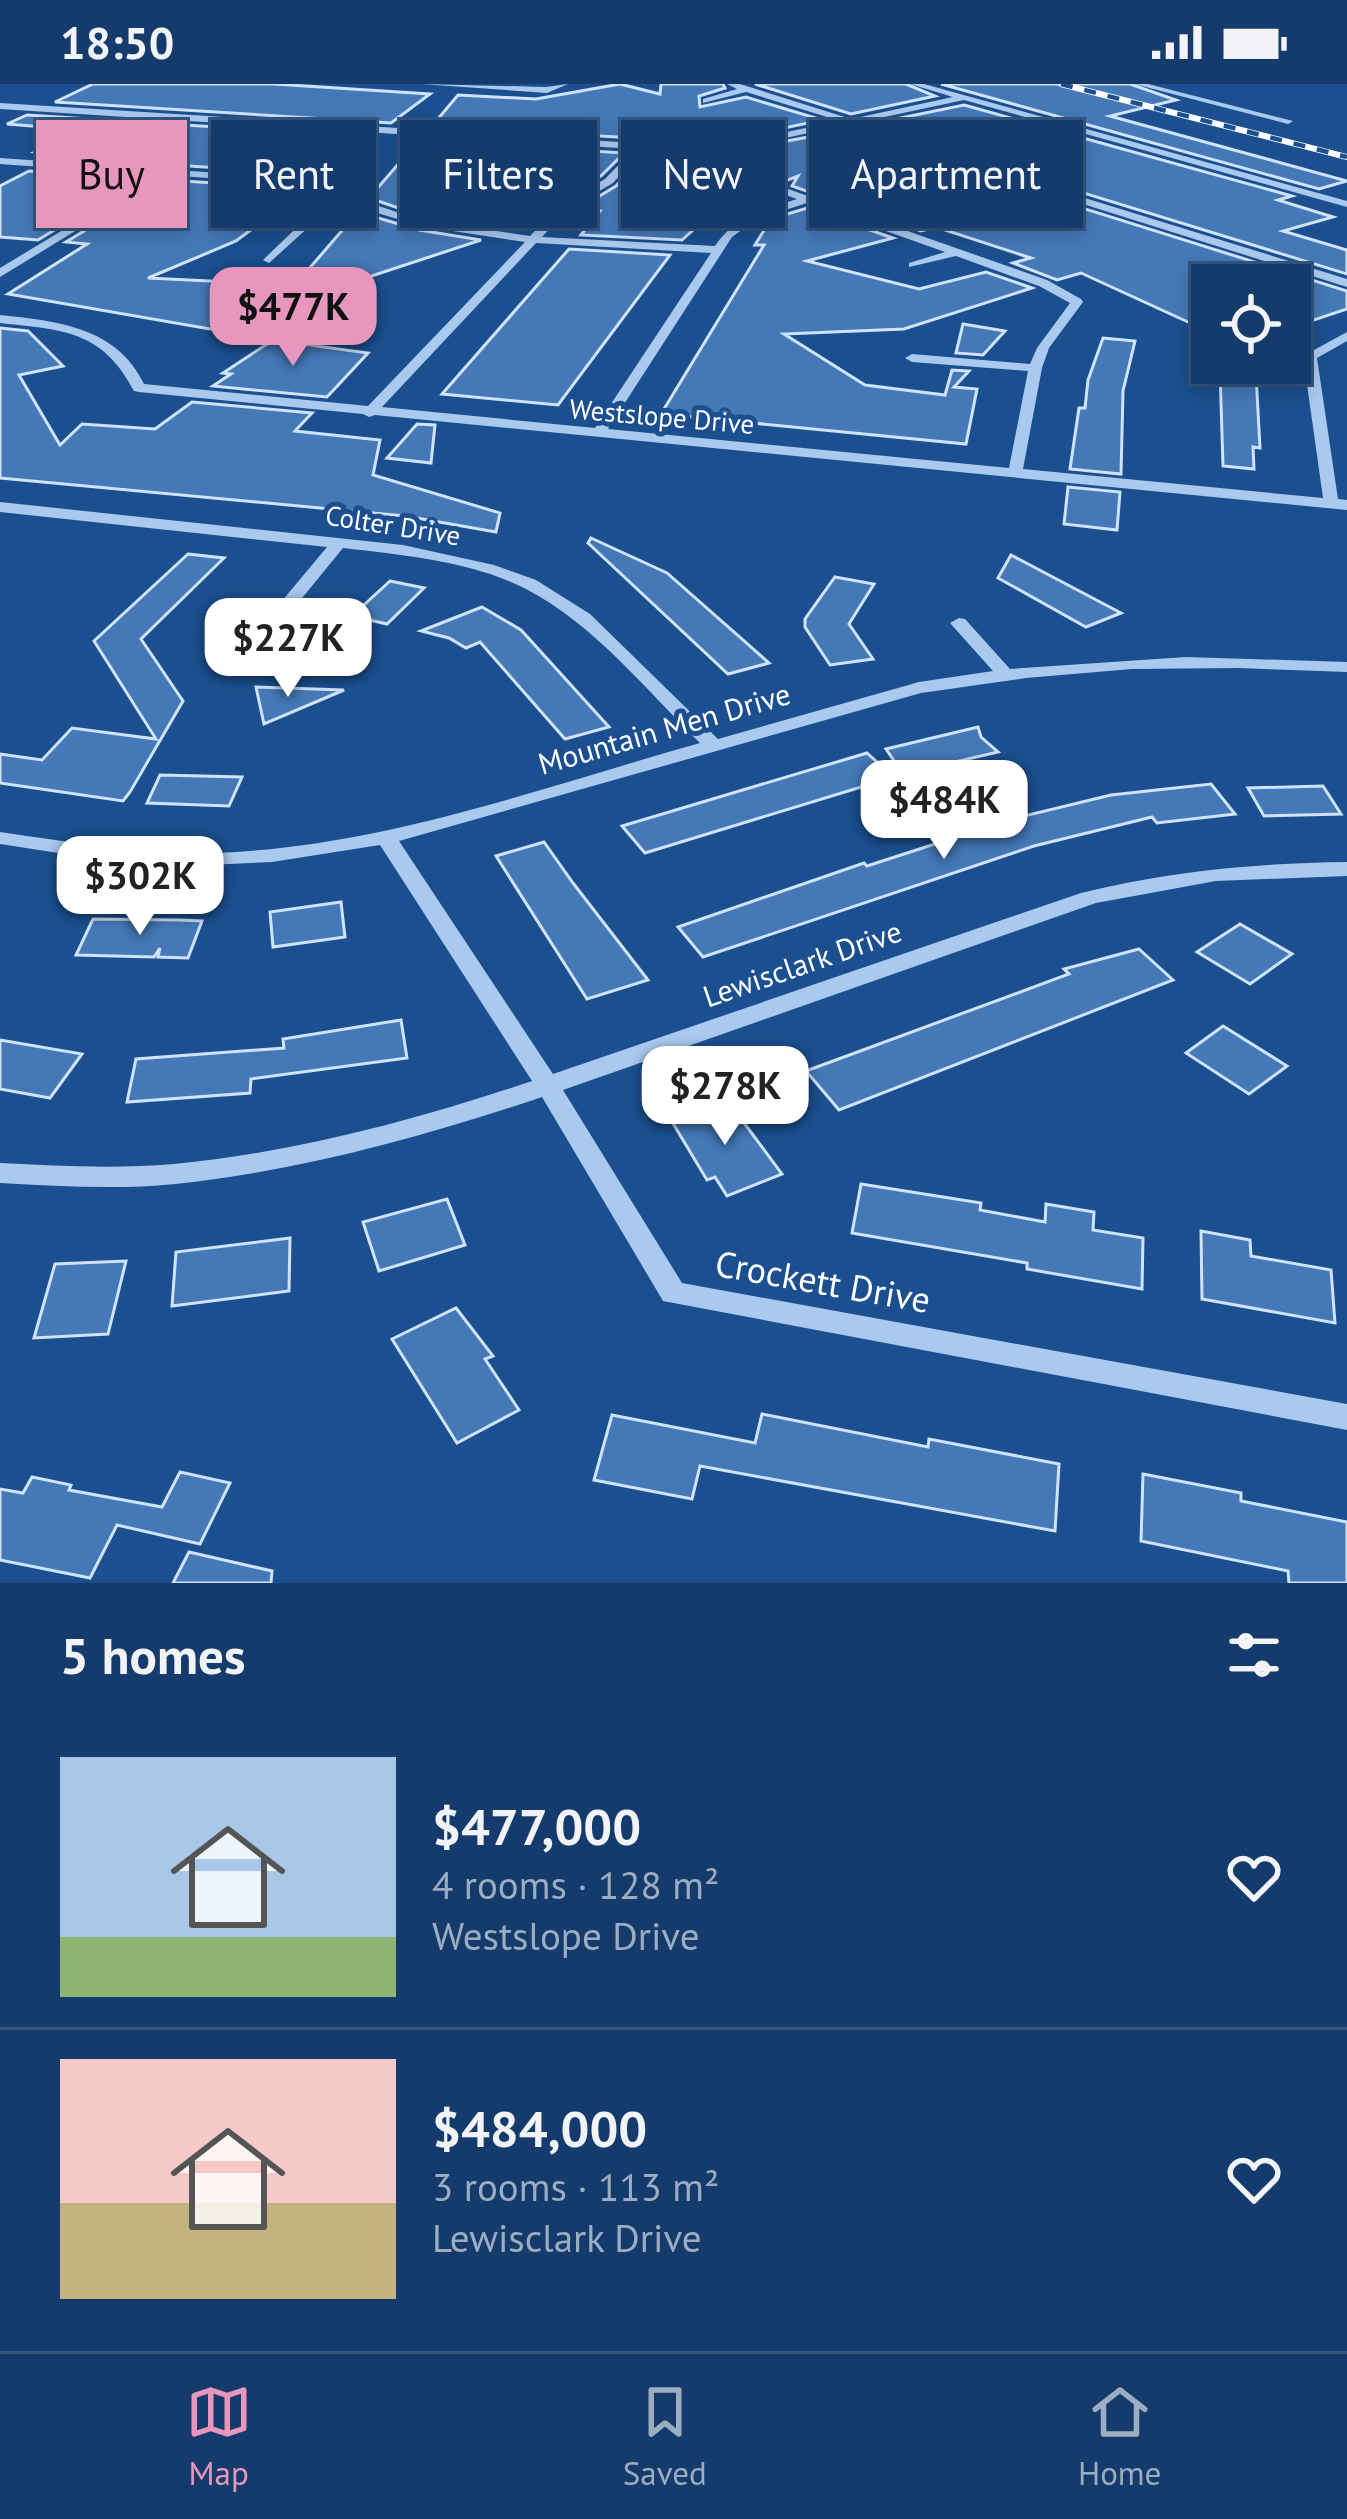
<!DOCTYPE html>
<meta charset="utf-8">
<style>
:root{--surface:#143b6b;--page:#214673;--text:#f1f3f6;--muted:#9dadc1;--line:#33557e;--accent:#e797bd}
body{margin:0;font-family:"PT Sans",sans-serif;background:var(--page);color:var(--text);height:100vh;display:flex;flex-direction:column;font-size:45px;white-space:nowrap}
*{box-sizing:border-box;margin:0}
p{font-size:39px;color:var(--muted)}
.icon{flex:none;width:66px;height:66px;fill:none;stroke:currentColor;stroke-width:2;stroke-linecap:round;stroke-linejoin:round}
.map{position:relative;height:1499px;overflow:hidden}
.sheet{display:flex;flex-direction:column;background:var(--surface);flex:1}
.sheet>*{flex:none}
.banner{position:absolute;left:36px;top:36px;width:1275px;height:108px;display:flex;gap:24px}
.controls{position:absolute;left:1191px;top:180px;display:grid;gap:24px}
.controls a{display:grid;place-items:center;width:120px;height:120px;border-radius:0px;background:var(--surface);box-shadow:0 6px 18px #0003,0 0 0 3px var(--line);font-size:60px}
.price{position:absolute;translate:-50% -102px;padding:0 27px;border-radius:24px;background:#fff;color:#222;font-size:39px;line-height:78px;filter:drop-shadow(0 3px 6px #0008)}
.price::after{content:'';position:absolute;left:50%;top:72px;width:36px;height:27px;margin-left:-18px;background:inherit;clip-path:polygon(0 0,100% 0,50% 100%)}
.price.current{background:var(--accent);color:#111}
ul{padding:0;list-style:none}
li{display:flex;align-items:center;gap:36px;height:300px;padding:0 60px}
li+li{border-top:3px solid var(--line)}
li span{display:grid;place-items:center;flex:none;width:336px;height:240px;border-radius:0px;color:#555}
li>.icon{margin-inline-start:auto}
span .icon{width:144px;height:144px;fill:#fffc;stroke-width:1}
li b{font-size:51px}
h2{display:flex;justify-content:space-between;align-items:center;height:144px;padding:0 60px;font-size:51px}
.pill{padding:0 42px;border-radius:0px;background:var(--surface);box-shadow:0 6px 18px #0003,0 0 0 3px var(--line);font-size:42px;line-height:108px}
.pill.current{background:var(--accent);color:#111}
.status{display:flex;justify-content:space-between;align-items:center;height:84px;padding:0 60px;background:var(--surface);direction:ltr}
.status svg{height:33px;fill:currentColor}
.tabs{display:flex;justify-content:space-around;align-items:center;height:168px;border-top:3px solid var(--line);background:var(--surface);font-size:33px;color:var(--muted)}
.tabs a{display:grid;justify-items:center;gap:6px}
.tabs .current{color:var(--accent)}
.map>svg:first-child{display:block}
</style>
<div class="status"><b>18:50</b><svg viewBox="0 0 49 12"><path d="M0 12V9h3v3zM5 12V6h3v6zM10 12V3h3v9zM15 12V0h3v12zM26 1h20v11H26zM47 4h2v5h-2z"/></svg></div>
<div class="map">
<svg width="1347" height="1499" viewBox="0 0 1347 1499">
<rect width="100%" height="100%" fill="#1b4f8f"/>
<g fill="#4478b7" stroke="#cfe3fa" stroke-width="3">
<path d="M93 0H274L430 10 391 39 55 18Z"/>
<path d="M620 0 660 10 661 0H723L725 4 699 12 700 23 746 13 822 36 761 49 667 56 432 42 458 11 536 15Z"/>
<path d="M755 0H906L935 12 851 30Z"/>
<path d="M941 0H1130L1176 16 1110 32 1347 97 1319 105Z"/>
<path d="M964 21 1292 112 1278 116 1333 133 1283 147 1347 166V190L934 63 876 39Z"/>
<path d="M27 31 373 53 315 97 278 88 55 73 62 70 35 68 52 59H41L68 45 7 40Z"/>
<path d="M851 45 926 75 1347 207V225L1308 238 1290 232V201H1212V249L1081 189 1057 196 1013 179 1031 174 936 143 921 147 792 102 798 92 783 98 774 95 763 77 744 65Z"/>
<path d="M419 56 624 69 602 91 553 122 528 119 497 143 422 132 369 114Z"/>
<path d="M719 67 750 88 762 107 712 129 682 156 581 151 600 127 578 125 616 102 646 69Z"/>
<path d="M29 87 140 94 38 156 0 153V102Z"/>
<path d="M168 96 277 103 299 110 236 157 148 194 295 201 358 128 419 146 481 156 210 245 8 210 87 160 66 158Z"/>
<path d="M807 124 893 154 807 177 919 205 986 188 1032 204 904 245 784 250 865 301 945 311 952 286 969 287 954 303 977 305 966 360 661 330 764 161H755L771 135Z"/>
<path d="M569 165 670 171 558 321 442 310Z"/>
<path d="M963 240 1005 247 983 271 956 269Z"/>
<path d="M0 244 28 247 63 282 19 291 60 361 82 340 155 345 192 318 312 329 295 347 380 356 373 391 500 429 496 448 405 432 0 394Z"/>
<path d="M1103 254 1135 257 1123 307 1121 390 1070 385 1079 324H1085L1088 296Z"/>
<path d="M273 256 368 269 327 313 213 302 231 290 223 289Z"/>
<path d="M1220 287 1256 290 1260 364 1253 363 1254 385 1223 382Z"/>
<path d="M417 340 435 341 431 379 387 374Z"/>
<path d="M1068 403 1120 408 1117 446 1064 440Z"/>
<path d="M591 454 667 489 769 579 728 590 588 459Z"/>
<path d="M188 470 224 474 141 555 183 617 130 708 123 717 0 699V670L42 676 72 644 156 655 94 557Z"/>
<path d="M1011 471 1121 529 1086 543 998 494Z"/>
<path d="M835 493 874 500 849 540 873 575 830 581 805 543V535Z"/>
<path d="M390 497 424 504 387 540 352 532Z"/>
<path d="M482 523 521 546 609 643 565 655 480 558 466 564 449 554 421 547Z"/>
<path d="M256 603 344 606 264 640Z"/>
<path d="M978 643 981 653 998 668 903 690 886 665Z"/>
<path d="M867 669 894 693 645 769 622 742Z"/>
<path d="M160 691 242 693 229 722 147 719Z"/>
<path d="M1211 700 1235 730 1157 739 1152 733 1034 762 703 873 678 843 864 779 867 782 1012 735 1111 711Z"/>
<path d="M1323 702 1341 730 1264 732 1248 704Z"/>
<path d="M544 758 573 799 648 896 587 915 496 772Z"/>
<path d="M341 818 345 853 273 863 270 828Z"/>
<path d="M93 835 180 836 202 837 188 874 158 873 160 864 154 873 76 871Z"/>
<path d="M1240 840 1292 870 1250 900 1197 868Z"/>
<path d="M1139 865 1173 896 839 1026 806 987 1069 890 1064 885Z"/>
<path d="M401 936 407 974 251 995 250 1009 127 1018 136 975 284 964 283 955Z"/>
<path d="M1223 942 1287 982 1249 1010 1186 969Z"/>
<path d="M0 956 82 970 50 1014 0 1005Z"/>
<path d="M727 1016 782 1090 727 1112 715 1093 707 1096 671 1036Z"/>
<path d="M861 1100 981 1119 980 1126 1045 1138 1046 1120 1094 1128 1093 1146 1143 1154 1142 1205 1027 1185V1179L852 1149Z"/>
<path d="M447 1115 465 1161 379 1187 363 1138Z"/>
<path d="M1201 1147 1250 1156 1251 1172 1331 1186 1335 1239 1202 1215Z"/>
<path d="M290 1154 289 1207 172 1222 176 1168Z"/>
<path d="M126 1177 108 1250 34 1254 55 1180Z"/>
<path d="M456 1224 493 1272 485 1275 519 1326 457 1359 392 1255Z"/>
<path d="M762 1330 928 1363 929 1355 1059 1380 1055 1447 700 1382 692 1415 594 1396 612 1331 755 1359Z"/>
<path d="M180 1388 230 1399 200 1460 117 1441 90 1494 0 1476V1405L23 1409 32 1393 71 1401 69 1406 162 1423Z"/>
<path d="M1143 1390 1241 1409V1417L1347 1438V1499H1289L1288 1487 1141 1457Z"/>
<path d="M189 1468 272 1487 271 1499H173Z"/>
</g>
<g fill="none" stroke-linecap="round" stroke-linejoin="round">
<g fill="#a9c9ee" fill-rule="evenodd">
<path d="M421 0 546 3 568 0 547 9Z"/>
<path d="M727 0H740L851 35 953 13 910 0H924L1347 117V123L964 16 861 38 933 67 1347 195V203L927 71 851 40 762 59 730 62 761 81 771 99 1047 196 1081 215 1083 218 1049 264 1042 284 1023 385 1323 414 1303 272 1347 248V257L1317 274 1338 415 1347 416V426L375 331 369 333 363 330 139 308 134 307C102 246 63 246 0 239V231C57 237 117 243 144 300L368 322 525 158 420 142 358 123 321 132 269 179 263 176 265 174 313 128 348 119 278 99 167 91 0 193V184L154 91 0 80V74L278 93 318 102 421 136 530 152 559 122 605 95 634 65 0 25V19L667 61 762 53 840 37 746 8 703 19V15L737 5ZM720 62 753 85 763 103 797 115C765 126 734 133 715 162L542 153 567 126 613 99 644 65ZM807 119 945 168 909 179V183L956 172 1039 202 1070 219 1037 264 1030 280 912 270 905 274 912 278 1028 287 1009 384 608 345 732 153 757 135ZM536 159 711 169 595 344 382 323Z"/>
<path d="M1134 0H1148L1293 37 1288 40Z"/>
<path d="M0 418 403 461 494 481 536 496 590 530 718 655 919 598 993 587 950 539 959 534 965 535 1010 585 1186 573 1347 578V588L1239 584 1132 585 1026 594 921 609 399 757 553 990 1081 809C1169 787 1257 779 1347 778V792L1216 797 1096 819 563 1006 682 1199 1347 1320V1346L663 1217 542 1013C423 1053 300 1087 175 1100 117 1106 58 1102 0 1099V1079C58 1082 116 1085 174 1080 297 1068 416 1036 532 997L380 761 272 778 185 782 117 778 0 760V748C70 758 138 770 209 769 377 765 540 704 700 659 646 606 594 540 526 505 472 477 402 471 343 464L271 552 265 553 256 548 327 463 0 428Z"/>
</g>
<g stroke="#fff" stroke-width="6">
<path id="rail" d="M1061 0 1347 73"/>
</g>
<use href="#rail" stroke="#1b4f8f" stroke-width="4.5" stroke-dasharray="12" stroke-linecap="butt"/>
</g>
<g text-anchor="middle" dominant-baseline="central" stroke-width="10" stroke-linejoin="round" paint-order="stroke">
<g font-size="27" fill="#fff" stroke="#1b4f8f">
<text transform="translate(662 332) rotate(5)">Westslope Drive</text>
<text transform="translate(393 441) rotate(9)">Colter Drive</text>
</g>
<g font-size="30" fill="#fff" stroke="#1b4f8f">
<text transform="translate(664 644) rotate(-16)">Mountain Men Drive</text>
<text transform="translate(802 879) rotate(-19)">Lewisclark Drive</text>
</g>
<g font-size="36" fill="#fff" stroke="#1b4f8f">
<text transform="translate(823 1197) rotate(10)">Crockett Drive</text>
</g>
</g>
</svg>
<div class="controls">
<a><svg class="icon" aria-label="locate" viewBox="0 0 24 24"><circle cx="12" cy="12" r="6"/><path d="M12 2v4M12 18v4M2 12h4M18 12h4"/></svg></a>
</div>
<b class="price current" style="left:293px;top:285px">$477K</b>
<b class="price" style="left:288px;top:616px">$227K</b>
<b class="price" style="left:944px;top:778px">$484K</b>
<b class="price" style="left:140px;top:854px">$302K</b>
<b class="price" style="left:725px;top:1064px">$278K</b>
<div class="banner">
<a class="pill current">Buy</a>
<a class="pill">Rent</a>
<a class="pill">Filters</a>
<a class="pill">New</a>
<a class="pill">Apartment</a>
</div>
</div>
<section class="sheet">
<h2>5 homes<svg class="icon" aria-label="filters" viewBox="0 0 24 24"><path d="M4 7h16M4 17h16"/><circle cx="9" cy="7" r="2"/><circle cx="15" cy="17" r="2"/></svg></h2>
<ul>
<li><span style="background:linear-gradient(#a9c7e8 75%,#8fb573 0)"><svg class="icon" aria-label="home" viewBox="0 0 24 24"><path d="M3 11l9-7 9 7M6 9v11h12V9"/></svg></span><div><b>$477,000</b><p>4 rooms · 128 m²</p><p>Westslope Drive</p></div><svg class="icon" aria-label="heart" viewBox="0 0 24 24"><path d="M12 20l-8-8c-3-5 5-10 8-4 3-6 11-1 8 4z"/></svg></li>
<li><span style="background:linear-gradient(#f6c9c9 60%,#c2b280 0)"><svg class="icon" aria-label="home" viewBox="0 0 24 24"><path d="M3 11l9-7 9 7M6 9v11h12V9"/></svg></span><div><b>$484,000</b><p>3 rooms · 113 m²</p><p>Lewisclark Drive</p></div><svg class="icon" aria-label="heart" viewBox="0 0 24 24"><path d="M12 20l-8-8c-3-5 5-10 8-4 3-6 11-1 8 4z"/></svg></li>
</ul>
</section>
<nav class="tabs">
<a class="current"><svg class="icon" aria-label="map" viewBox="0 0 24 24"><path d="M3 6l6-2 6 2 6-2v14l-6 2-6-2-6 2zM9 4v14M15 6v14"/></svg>Map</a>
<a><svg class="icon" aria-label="saved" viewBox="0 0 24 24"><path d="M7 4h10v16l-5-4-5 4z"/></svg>Saved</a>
<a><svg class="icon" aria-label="home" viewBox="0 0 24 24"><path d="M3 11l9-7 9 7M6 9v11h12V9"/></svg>Home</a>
</nav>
